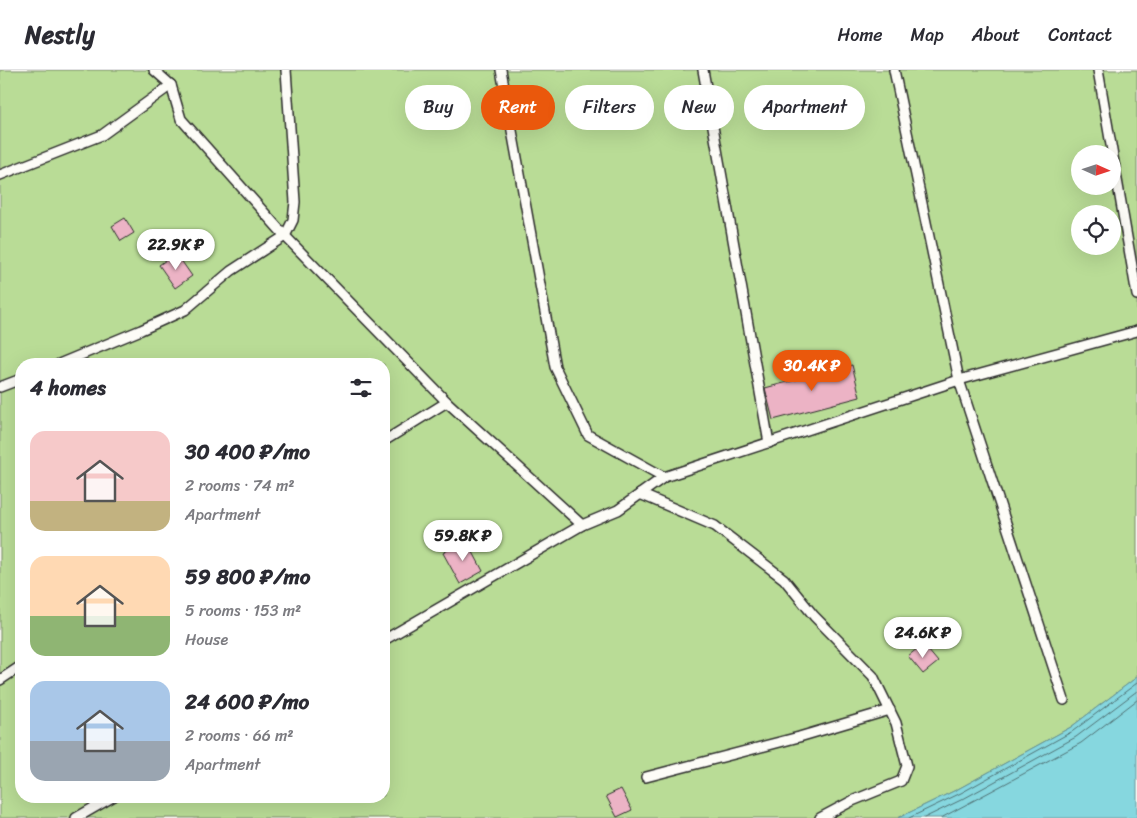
<!DOCTYPE html>
<meta charset="utf-8">
<style>
:root{--surface:#fff;--page:#f2f2f3;--text:#2b2b33;--muted:#7c7c81;--line:#e1e1e2;--accent:#ea580c}
body{margin:0;font-family:Sriracha,sans-serif;background:var(--page);color:var(--text);height:100vh;display:flex;flex-direction:column;font-size:19px;white-space:nowrap}
*{box-sizing:border-box;margin:0}
p{font-size:16px;color:var(--muted)}
.icon{flex:none;width:28px;height:28px;fill:none;stroke:currentColor;stroke-width:2;stroke-linecap:round;stroke-linejoin:round}
.map{position:relative;flex:1;overflow:hidden}
.side{position:absolute;left:15px;top:288px;width:375px;height:445px;display:flex;flex-direction:column;background:var(--surface);border-radius:20px;box-shadow:0 5px 20px #0002}
.side>*{flex:none}
.guide{position:absolute;left:405px;top:15px;width:475px;height:45px;display:flex;gap:10px}
.needle{width:32px;rotate:93deg}
.tools{position:absolute;left:1071px;top:75px;display:grid;gap:10px}
.tools a{display:grid;place-items:center;width:50px;height:50px;border-radius:50%;background:var(--surface);box-shadow:0 5px 20px #0002;font-size:25px}
.price{position:absolute;translate:-50% -42px;padding:0 11px;border-radius:18px;background:#fff;color:#222;font-size:16px;line-height:32px;filter:drop-shadow(0 1px 2px #0008)}
.price::after{content:'';position:absolute;left:50%;top:30px;width:15px;height:11px;margin-left:-8px;background:inherit;clip-path:polygon(0 0,100% 0,50% 100%)}
.price.current{background:var(--accent);color:#fff}
ul{padding:0;list-style:none}
li{display:flex;align-items:center;gap:15px;height:125px;padding:0 15px}
li span{display:grid;place-items:center;flex:none;width:140px;height:100px;border-radius:15px;color:#555}
li>.icon{margin-inline-start:auto}
span .icon{width:60px;height:60px;fill:#fffc;stroke-width:1}
li b{font-size:21px}
h2{display:flex;justify-content:space-between;align-items:center;height:60px;padding:0 15px;font-size:21px}
.tag{padding:0 18px;border-radius:22px;background:var(--surface);box-shadow:0 5px 20px #0002;font-size:18px;line-height:45px}
.tag.current{background:var(--accent);color:#fff}
header{display:flex;align-items:center;gap:30px;box-sizing:border-box;height:70px;padding:0 25px;background:var(--surface);border-bottom:1px solid var(--line)}
header strong{font-size:24px}
nav{display:flex;gap:28px;margin-inline-start:auto;font-size:18px}
.map>svg:first-child{display:block}
</style>
<header>
<strong>Nestly</strong>
<nav><a>Home</a><a>Map</a><a>About</a><a>Contact</a></nav>
</header>
<div class="map">
<svg width="1137" height="748" viewBox="0 0 1137 748">
<rect width="100%" height="100%" fill="#fdfcf7"/>
<filter id="ink" filterUnits="userSpaceOnUse"><feTurbulence type="fractalNoise" baseFrequency=".02" numOctaves="2"/><feDisplacementMap in="SourceGraphic" scale="10" xChannelSelector="R" yChannelSelector="G"/><feConvolveMatrix kernelMatrix="1 2 1 2 8 2 1 2 1" color-interpolation-filters="sRGB"/></filter>
<g filter="url(#ink)">
<path fill="#b9dc96" stroke="#728460" fill-rule="evenodd" d="M0 0H1137V607L1071 657 958 719 898 748H0ZM1080 84H1112V116H1080ZM1080 144H1112V176H1080ZM21 294H384V726H21Z"/>
<path fill="#86d7df" stroke="#629297" d="M1137 607V748H898L958 719 1071 657Z"/>
<g fill="none" stroke-linecap="round" stroke-linejoin="round">
<g stroke="#4f7073" stroke-width="1">
<path d="M909 748 961 723 1073 661 1137 613"/>
<path d="M924 748 963 729 1076 667 1137 621"/>
<path d="M941 748 1081 673 1137 630"/>
</g>
</g>
<g fill="#ecb3c5" stroke="#2b2b2b">
<path d="M125 148 134 163 121 171 112 156Z"/>
<path d="M176 183 192 206 175 218 159 195Z"/>
<path d="M852 295 860 327 773 350 765 318Z"/>
<path d="M466 469 483 501 460 514 443 483Z"/>
<path d="M923 574 938 592 923 604 908 586Z"/>
<path d="M621 719 632 740 617 747 606 726Z"/>
</g>
<g fill="none" stroke-linecap="round" stroke-linejoin="round">
<g stroke="#2b2b2b" stroke-width="12">
<g id="lane">
<path d="M154 0 171 15 181 49 285 166 447 332 582 455"/>
<path d="M501 0 555 297 588 365 664 407"/>
<path d="M703 0 769 373"/>
<path d="M894 0 959 310 1064 630"/>
<path d="M1098 0 1137 225"/>
<path d="M0 105 102 65 171 15"/>
<path d="M59 294 141 260 185 240 231 201 285 166 293 150 295 132 286 0"/>
<path d="M0 317 21 309"/>
<path d="M384 371 447 332"/>
<path d="M640 424 715 456 784 509 814 546 873 606 896 653 907 696 901 711 852 731 820 748"/>
<path d="M384 570 582 455 618 440 664 407 959 310 1137 261"/>
<path d="M0 610 21 596"/>
<path d="M646 707 799 667 890 640"/>
<path d="M76 748 114 726"/>
</g>
</g>
<use href="#lane" stroke="#fdfcf7" stroke-width="9"/>
</g>
</g>
</svg>
<div class="tools">
<a><svg class="needle" viewBox="-14 -14 28 28"><path d="M0-13l5 13h-10z" fill="#e53935"/><path d="M0 13l5-13h-10z" fill="#7c7c81"/></svg></a>
<a><svg class="icon" aria-label="locate" viewBox="0 0 24 24"><circle cx="12" cy="12" r="6"/><path d="M12 2v4M12 18v4M2 12h4M18 12h4"/></svg></a>
</div>
<b class="price" style="left:176px;top:201px">22.9K ₽</b>
<b class="price current" style="left:812px;top:322px">30.4K ₽</b>
<b class="price" style="left:463px;top:492px">59.8K ₽</b>
<b class="price" style="left:923px;top:589px">24.6K ₽</b>
<div class="guide">
<a class="tag">Buy</a>
<a class="tag current">Rent</a>
<a class="tag">Filters</a>
<a class="tag">New</a>
<a class="tag">Apartment</a>
</div>
<section class="side">
<h2>4 homes<svg class="icon" aria-label="filters" viewBox="0 0 24 24"><path d="M4 7h16M4 17h16"/><circle cx="9" cy="7" r="2"/><circle cx="15" cy="17" r="2"/></svg></h2>
<ul>
<li><span style="background:linear-gradient(#f6c9c9 70%,#c2b280 0)"><svg class="icon" aria-label="home" viewBox="0 0 24 24"><path d="M3 11l9-7 9 7M6 9v11h12V9"/></svg></span><div><b>30 400 ₽/mo</b><p>2 rooms · 74 m²</p><p>Apartment</p></div></li>
<li><span style="background:linear-gradient(#ffd9b3 60%,#8fb573 0)"><svg class="icon" aria-label="home" viewBox="0 0 24 24"><path d="M3 11l9-7 9 7M6 9v11h12V9"/></svg></span><div><b>59 800 ₽/mo</b><p>5 rooms · 153 m²</p><p>House</p></div></li>
<li><span style="background:linear-gradient(#a9c7e8 60%,#9aa5b1 0)"><svg class="icon" aria-label="home" viewBox="0 0 24 24"><path d="M3 11l9-7 9 7M6 9v11h12V9"/></svg></span><div><b>24 600 ₽/mo</b><p>2 rooms · 66 m²</p><p>Apartment</p></div></li>
</ul>
</section>
</div>
